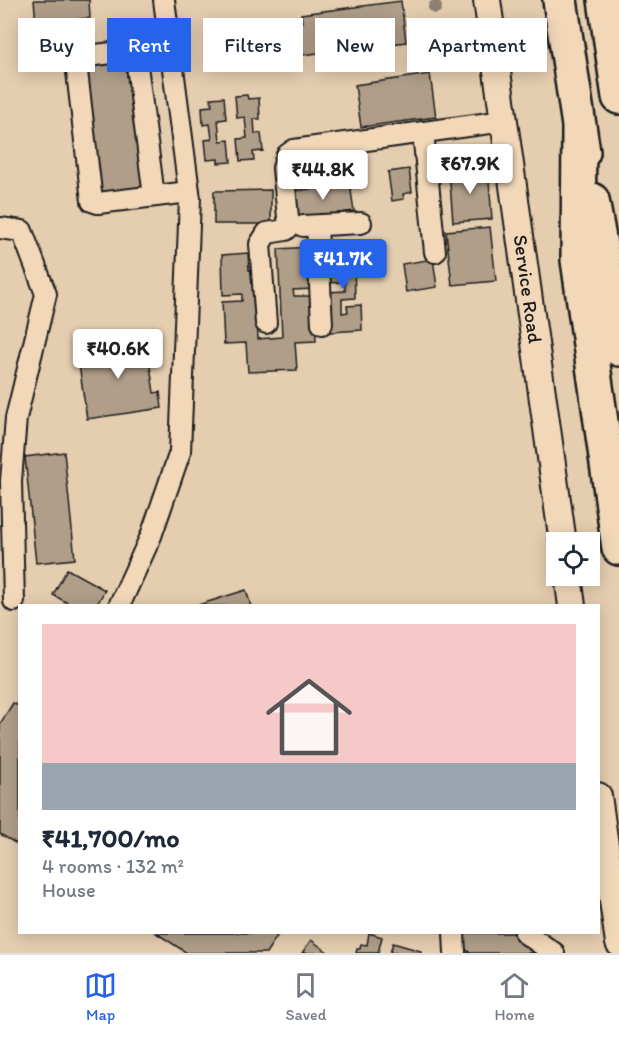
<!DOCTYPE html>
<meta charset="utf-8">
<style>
:root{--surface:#fff;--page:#f2f2f3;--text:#1f2937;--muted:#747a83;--line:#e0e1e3;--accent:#2563eb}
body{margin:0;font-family:Itim,sans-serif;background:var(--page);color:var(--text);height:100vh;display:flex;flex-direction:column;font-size:22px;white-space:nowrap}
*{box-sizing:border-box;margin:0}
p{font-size:20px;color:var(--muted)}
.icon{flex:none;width:33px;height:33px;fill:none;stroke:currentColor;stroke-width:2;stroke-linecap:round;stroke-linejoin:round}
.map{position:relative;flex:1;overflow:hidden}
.sheet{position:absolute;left:18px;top:604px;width:582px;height:330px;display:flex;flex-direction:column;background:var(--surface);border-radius:0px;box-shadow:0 3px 15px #0003}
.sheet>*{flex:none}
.hud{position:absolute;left:18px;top:18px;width:584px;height:54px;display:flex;gap:12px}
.controls{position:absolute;left:546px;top:532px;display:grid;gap:12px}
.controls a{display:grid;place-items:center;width:54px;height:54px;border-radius:0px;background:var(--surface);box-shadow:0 3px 15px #0003;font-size:30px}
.price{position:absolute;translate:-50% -51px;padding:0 14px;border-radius:6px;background:#fff;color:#222;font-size:20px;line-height:39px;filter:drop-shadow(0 2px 3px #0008)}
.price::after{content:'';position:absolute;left:50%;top:36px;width:18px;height:14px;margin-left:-9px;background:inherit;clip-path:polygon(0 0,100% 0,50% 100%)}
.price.active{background:var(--accent);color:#fff}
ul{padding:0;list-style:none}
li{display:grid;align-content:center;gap:12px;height:318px;padding:0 24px}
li+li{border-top:2px solid var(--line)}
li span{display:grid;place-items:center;height:186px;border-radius:0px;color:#555}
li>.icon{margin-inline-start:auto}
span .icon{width:108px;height:108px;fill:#fffc;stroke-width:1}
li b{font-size:26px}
.chip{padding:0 21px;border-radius:0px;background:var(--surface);box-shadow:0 3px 15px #0003;font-size:21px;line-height:54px}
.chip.active{background:var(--accent);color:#fff}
.tab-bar{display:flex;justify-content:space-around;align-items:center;height:84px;border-top:2px solid var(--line);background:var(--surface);font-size:16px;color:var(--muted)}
.tab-bar a{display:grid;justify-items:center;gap:3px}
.tab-bar .active{color:var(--accent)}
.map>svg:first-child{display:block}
</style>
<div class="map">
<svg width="619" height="953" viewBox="0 0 619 953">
<rect width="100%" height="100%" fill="#e5cdb0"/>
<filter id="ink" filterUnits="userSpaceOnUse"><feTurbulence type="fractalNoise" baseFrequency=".0167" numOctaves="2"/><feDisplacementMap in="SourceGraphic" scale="12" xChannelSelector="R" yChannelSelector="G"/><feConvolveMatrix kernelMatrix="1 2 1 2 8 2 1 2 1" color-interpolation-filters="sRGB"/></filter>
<g filter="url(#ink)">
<g fill="#b09e89" stroke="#1c1c1c" stroke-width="1.5">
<path d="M34 0H89L90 18 36 23Z"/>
<path d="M401 1 406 42 263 60 259 28 302 22 301 14Z"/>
<path d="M134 61 147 195 96 201 83 66Z"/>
<path d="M430 74 436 117 361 127 355 85Z"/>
<path d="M247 95 248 99 259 98 260 119H254L255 134 261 133 263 151 253 152 254 160 240 161 238 139 247 138 245 117 237 118 235 96Z"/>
<path d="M224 97 226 119 218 120 220 141 229 140 231 162 218 163V159L207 160 205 140 212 139 210 124 203 125 202 107 212 106 211 98Z"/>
<path d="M488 168 492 219 453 222 449 170Z"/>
<path d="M409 169 412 192 403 194 404 199 392 201 388 172Z"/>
<path d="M350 184 354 211 296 219 293 191Z"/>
<path d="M271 190V224H214V191Z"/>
<path d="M490 227 496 281 452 285 446 231Z"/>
<path d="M351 242 352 250 337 251 338 266H343L342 257H359L360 265H354L355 298 342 299V313L348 312 347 306 361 305 362 330 330 332 328 292 345 291V282L328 283 326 243Z"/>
<path d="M311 247 313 289 293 290 294 296H314L316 341 295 342 297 370 248 372 246 343 224 344 222 302 242 301V294L223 295 222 255 248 253 249 270 255 269 258 339 282 337 278 249Z"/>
<path d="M433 259 437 287 406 292 402 264Z"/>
<path d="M152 340 155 358 149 359 154 393 160 392 162 408 87 419 77 351Z"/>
<path d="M64 452 75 559 36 563 25 457Z"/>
<path d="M67 569 105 590 96 606H73L53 595Z"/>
<path d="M246 590 251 606H195Z"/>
<path d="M13 703 20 707V846L0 834V724Z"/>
<path d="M156 933H279L266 953H187Z"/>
<path d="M369 933 382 937 378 953H356L357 949H360L361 944 367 945Z"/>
<path d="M466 933H513L530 947 528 949 533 953H468L469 952 458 942Z"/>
<path d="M311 940 329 953H302Z"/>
<path d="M393 943 421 951V953H390Z"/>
</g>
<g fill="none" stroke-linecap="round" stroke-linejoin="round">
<g stroke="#1c1c1c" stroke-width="24">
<g id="minor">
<path d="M170 46 79 57 76 63 92 201 98 203 189 192"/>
<path d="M135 50 154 196"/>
<path d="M423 132 435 252"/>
<path d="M303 226 361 223"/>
<path d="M317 226 322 324"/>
<path d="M0 228 22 231 46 294 16 418 11 481 14 601"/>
<path d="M266 323 260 244 267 233 286 230 289 227 283 168 287 155 294 150 504 121"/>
<path d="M119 606 151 536 180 452 190 199 164 0"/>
<path d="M454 933 455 953"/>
<path d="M525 933 554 953"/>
</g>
</g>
<g stroke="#1c1c1c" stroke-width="30">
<g id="tertiary">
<path d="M487 0 563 543"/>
<path d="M568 576 572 606"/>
<path d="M598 796 619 943"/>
</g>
</g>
<g stroke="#1c1c1c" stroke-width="38">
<g id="trunk">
<path d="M560 0 583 152"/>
<path d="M605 0 619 97"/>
<path d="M579 130 578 260 619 548"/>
<path d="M592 200 619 349"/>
</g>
</g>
<use href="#minor" stroke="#f2d8b9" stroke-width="20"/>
<use href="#tertiary" stroke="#f2d8b9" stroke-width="26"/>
<use href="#trunk" stroke="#f2d8b9" stroke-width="33"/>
</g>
<circle fill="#8e8170" cx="435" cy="7" r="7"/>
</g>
<g text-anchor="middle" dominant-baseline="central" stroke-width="6" stroke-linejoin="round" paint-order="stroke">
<g font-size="20" fill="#1c1c1c" stroke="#f2d8b9">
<text transform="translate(528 289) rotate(82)">Service Road</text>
</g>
</g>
</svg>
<div class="controls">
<a><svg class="icon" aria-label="locate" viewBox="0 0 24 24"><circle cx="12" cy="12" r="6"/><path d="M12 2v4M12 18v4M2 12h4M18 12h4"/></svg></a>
</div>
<b class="price" style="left:470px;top:195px">₹67.9K</b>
<b class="price" style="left:323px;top:201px">₹44.8K</b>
<b class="price active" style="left:343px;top:290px">₹41.7K</b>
<b class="price" style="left:118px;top:380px">₹40.6K</b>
<div class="hud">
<a class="chip">Buy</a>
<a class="chip active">Rent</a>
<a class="chip">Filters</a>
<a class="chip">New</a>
<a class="chip">Apartment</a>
</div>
<section class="sheet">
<ul>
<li><span style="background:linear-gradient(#f6c9c9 75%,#9aa5b1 0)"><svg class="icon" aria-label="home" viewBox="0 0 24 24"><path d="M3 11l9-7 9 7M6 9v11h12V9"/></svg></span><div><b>₹41,700/mo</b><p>4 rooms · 132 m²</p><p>House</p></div></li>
</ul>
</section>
</div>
<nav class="tab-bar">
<a class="active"><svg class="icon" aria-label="map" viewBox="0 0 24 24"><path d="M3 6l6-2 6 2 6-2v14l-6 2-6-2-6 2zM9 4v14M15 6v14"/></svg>Map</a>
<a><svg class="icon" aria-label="saved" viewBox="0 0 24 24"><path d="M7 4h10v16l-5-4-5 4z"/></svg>Saved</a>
<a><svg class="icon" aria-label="home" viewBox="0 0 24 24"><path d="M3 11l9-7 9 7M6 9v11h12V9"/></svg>Home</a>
</nav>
